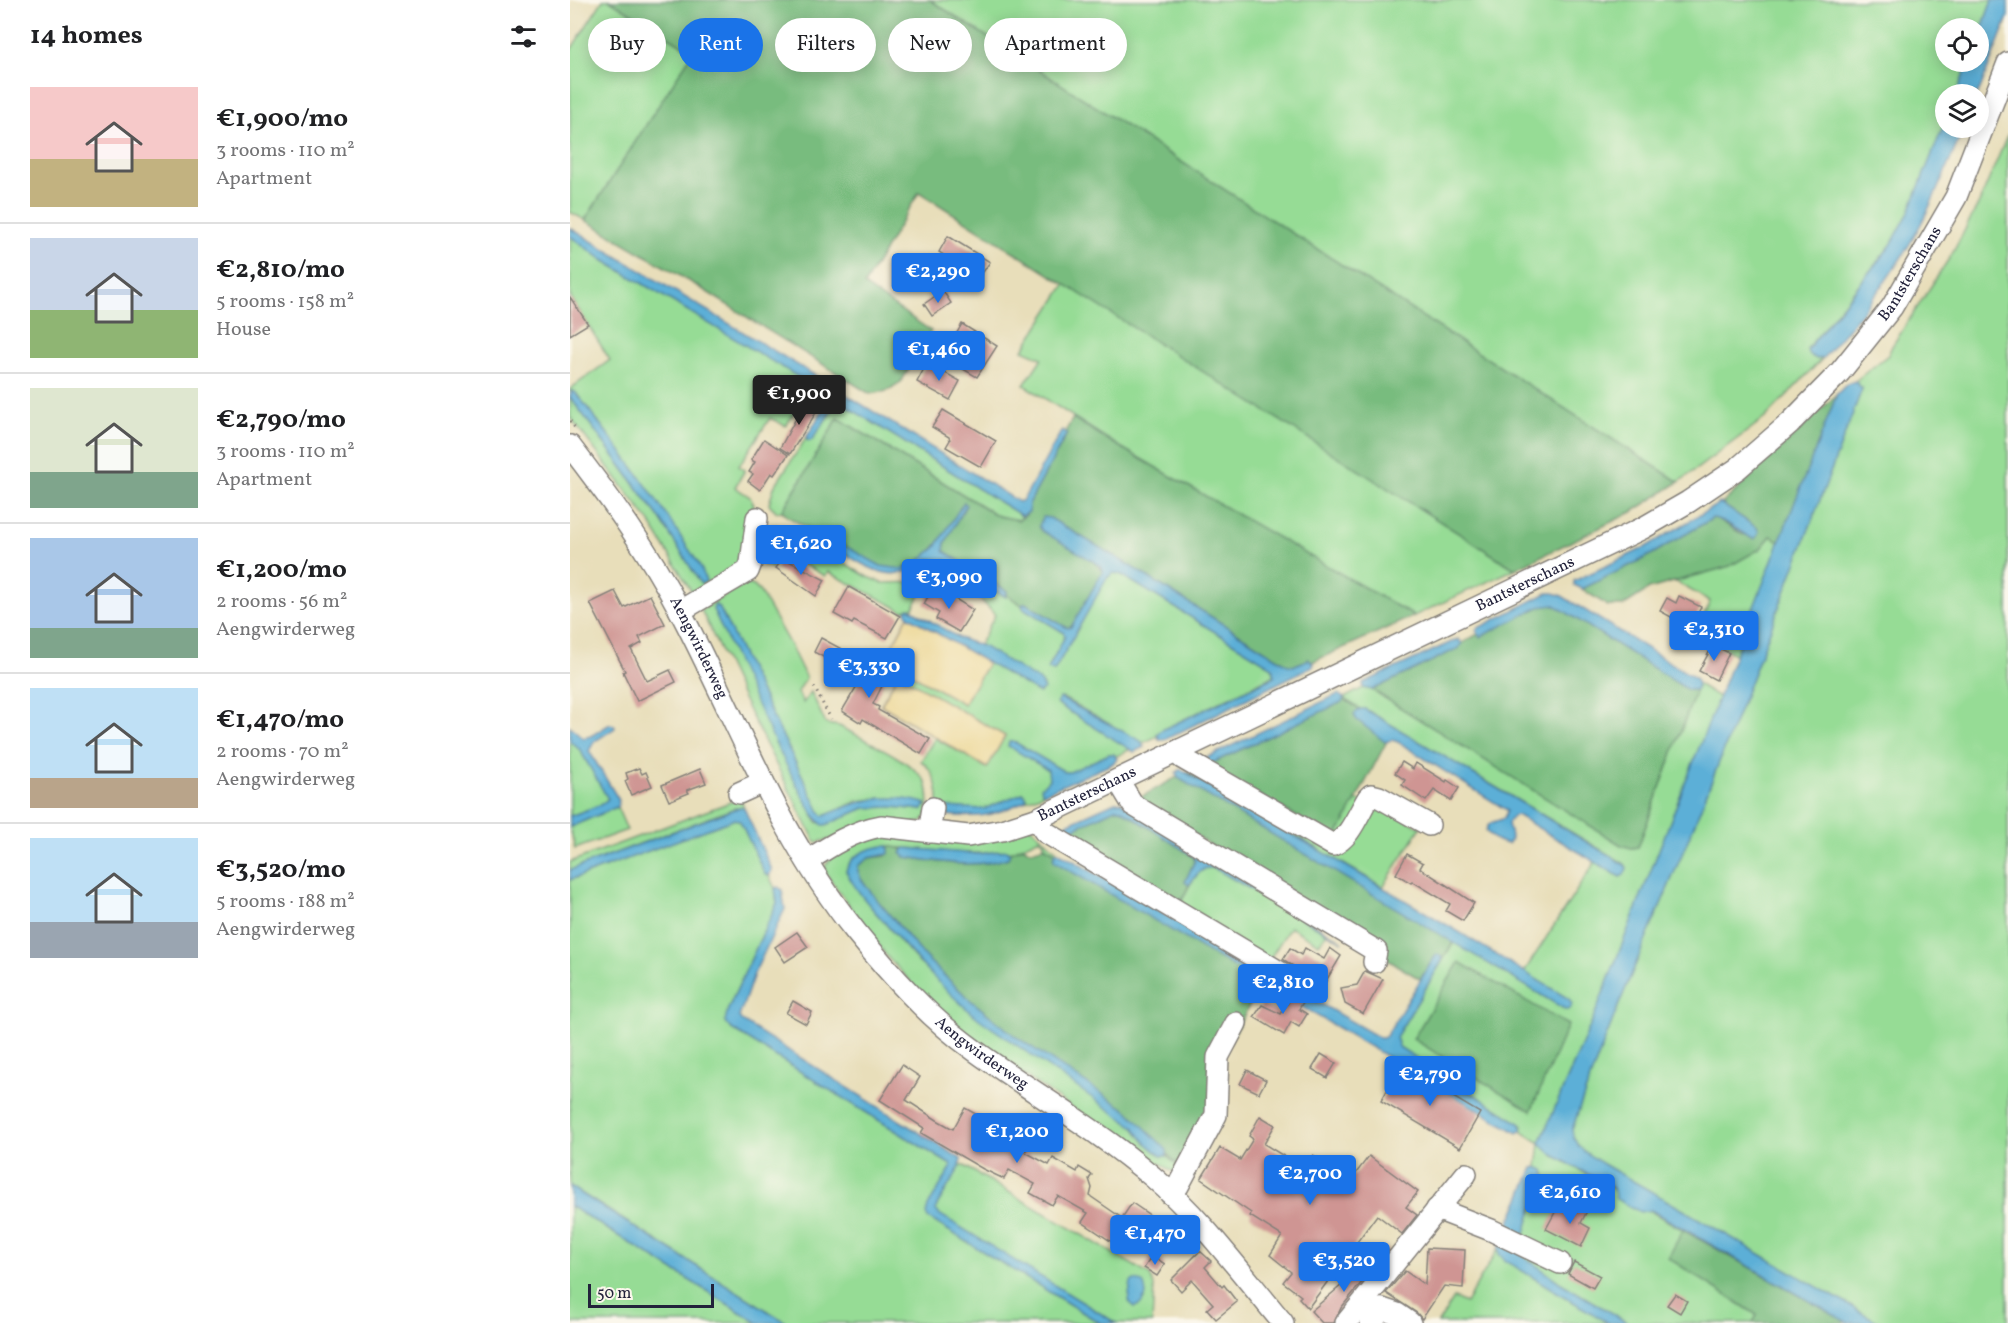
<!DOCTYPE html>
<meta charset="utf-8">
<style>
:root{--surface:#fff;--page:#f2f2f2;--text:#202124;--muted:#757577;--line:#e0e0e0;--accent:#1a73e8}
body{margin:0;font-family:Vollkorn,serif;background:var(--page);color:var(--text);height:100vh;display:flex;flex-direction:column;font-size:22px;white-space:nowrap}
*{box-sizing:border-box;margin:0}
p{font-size:20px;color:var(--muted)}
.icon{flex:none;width:33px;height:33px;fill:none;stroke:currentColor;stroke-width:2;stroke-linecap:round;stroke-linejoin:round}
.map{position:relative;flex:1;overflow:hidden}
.details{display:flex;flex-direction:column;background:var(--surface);width:570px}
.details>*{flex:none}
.hud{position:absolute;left:18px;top:18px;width:570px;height:54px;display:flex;gap:12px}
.fabs{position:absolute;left:1365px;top:18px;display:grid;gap:12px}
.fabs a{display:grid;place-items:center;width:54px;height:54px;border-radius:50%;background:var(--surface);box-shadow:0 3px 15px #0003;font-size:30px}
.scale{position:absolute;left:18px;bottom:15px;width:126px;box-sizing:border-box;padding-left:6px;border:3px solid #22223b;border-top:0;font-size:16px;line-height:21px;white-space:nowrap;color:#22223b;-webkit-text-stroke:4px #fbf7ec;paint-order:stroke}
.price{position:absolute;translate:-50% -51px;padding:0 14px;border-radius:6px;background:var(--accent);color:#fff;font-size:20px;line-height:39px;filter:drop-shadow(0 2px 3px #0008)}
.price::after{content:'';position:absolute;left:50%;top:36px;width:18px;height:14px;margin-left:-9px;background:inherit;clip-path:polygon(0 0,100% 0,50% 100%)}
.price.on{background:#222;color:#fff}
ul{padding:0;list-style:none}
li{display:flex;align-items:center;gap:18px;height:150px;padding:0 30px}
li+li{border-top:2px solid var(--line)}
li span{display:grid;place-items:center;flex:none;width:168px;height:120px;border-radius:0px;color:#555}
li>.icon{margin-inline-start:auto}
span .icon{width:72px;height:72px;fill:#fffc;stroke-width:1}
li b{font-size:26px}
h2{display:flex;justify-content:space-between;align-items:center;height:72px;padding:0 30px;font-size:26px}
.chip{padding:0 21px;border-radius:27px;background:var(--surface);box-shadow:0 3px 15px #0003;font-size:21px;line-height:54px}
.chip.on{background:var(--accent);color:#fff}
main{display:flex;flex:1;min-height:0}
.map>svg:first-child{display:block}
</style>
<main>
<section class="details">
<h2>14 homes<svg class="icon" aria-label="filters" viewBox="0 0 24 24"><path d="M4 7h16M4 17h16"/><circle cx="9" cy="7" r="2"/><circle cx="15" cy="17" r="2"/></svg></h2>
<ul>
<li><span style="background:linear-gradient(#f6c9c9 60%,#c2b280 0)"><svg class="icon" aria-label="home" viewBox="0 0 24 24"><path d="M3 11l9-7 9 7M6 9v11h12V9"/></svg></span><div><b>€1,900/mo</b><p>3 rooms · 110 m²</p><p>Apartment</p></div></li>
<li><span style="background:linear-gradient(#c9d6e8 60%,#8fb573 0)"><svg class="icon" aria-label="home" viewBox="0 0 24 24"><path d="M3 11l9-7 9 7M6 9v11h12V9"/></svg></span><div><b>€2,810/mo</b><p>5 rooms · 158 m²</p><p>House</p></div></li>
<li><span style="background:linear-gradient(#dfe7d0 70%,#7fa58c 0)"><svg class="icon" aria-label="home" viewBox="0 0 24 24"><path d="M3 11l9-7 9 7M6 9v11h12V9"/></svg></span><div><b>€2,790/mo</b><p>3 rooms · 110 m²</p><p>Apartment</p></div></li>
<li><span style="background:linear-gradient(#a9c7e8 75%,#7fa58c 0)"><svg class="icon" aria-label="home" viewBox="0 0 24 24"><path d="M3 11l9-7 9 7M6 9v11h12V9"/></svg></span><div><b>€1,200/mo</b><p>2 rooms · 56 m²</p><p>Aengwirderweg</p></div></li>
<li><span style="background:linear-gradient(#bfe0f5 75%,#b9a48a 0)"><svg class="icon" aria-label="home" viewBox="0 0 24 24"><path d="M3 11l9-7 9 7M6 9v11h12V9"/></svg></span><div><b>€1,470/mo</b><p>2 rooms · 70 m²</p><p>Aengwirderweg</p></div></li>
<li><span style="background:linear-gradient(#bfe0f5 70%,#9aa5b1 0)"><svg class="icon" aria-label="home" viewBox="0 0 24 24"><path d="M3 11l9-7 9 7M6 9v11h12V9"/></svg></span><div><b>€3,520/mo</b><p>5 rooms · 188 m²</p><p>Aengwirderweg</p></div></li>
</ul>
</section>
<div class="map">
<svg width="1438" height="1323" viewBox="0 0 1438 1323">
<rect width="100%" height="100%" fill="#fbf7ec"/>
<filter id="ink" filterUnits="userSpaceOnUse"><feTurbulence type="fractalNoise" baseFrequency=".0167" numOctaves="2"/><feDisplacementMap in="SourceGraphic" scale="12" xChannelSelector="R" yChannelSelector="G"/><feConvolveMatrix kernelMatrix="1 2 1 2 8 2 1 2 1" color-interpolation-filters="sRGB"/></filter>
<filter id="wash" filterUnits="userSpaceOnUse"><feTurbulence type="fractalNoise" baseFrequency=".008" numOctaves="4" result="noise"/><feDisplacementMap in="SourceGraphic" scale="24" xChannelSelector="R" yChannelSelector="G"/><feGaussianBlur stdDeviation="1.35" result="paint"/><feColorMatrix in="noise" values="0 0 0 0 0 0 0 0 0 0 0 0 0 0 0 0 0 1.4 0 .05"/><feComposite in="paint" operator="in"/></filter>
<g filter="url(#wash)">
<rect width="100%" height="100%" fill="#e8deba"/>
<g fill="#96dc95" stroke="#5c7f68" stroke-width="1.5" fill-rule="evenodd">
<path d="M33 0H40L124 52 15 220 0 212V51Z"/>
<path d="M360 0H1422L1409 37 1408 28H1376V62H1399L1386 94H1376L1375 122 1338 214 1321 245 1237 349 1239 355 1247 359 1253 358 1195 418 1109 482Z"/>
<path d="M1438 134V1323H1310L1035 1165C1021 1156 1003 1148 1002 1130 1036 1028 1081 930 1122 830 1181 684 1236 536 1292 389L1285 381 1318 355 1322 346 1382 254 1409 203Z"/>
<path d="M0 236 33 260 241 384 216 426 200 418 169 466 175 470 165 487 180 497 184 505 173 569 123 594 79 521 0 417V397L89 517 131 584 136 580C98 512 54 454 6 393L2 391 0 392V389L40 360 0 296Z"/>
<path d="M496 283 945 569 844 616 545 444 454 385 472 358 453 350Z"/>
<path d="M267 402H270L452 516 449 520 428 516 268 418 212 511 207 512 199 504 204 487 236 438 238 441 242 440Z"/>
<path d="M206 525 221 531 296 576 313 583 357 582 343 608H339L333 611 258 572 255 576 211 552 202 568 188 562 191 532 198 526Z"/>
<path d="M1201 536 1210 542 1166 655 1127 631 1140 601 1104 581 1190 549Z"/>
<path d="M366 558 375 560 430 594 436 597 437 595 452 605 453 608 493 632 495 636 479 666 484 671 537 578 543 573 550 574 701 666 705 675 592 730 587 734 588 736 573 743 493 698 487 704 561 749 545 757 544 754H539L500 772H495L443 741H440L439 746 478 770 480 776 472 792 475 793 455 801 457 798 453 793 414 809 368 811C369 792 367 773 351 761L365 738 417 768 435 736 311 665 315 659 394 704 418 663 469 693 473 685 409 646 425 615C405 591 384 574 352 570L361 559Z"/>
<path d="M175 583 184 586 190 592 220 645 236 678 228 692 233 703 241 692 256 724 269 726C291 738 346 762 356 783 360 794 359 805 357 816L351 822 247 842 245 841 176 705 131 610ZM149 607 251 814 254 816 288 801 312 798 352 810 322 807 295 808 256 825 247 822 229 789 143 609Z"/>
<path d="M1128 684 1149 697 1023 1019 970 1143 983 1155 1113 1230 1099 1258 1187 1315 1183 1323H1058L991 1283 949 1253 960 1216 976 1178 974 1170 967 1167 970 1143 951 1131 953 1126 951 1124 829 1047 826 1037 884 942 996 1010 999 999 954 972 1025 862 1050 877 1057 868 1055 864 795 709H790L774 699V698L793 688 802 690 1061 848 1068 847Z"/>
<path d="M0 741 10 750 38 799 30 805 0 816Z"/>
<path d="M617 772 801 803 851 827 813 887Z"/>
<path d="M171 798 174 808H165L0 870V862Z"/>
<path d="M47 807 57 830 5 849 0 827Z"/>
<path d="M165 819 170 821 195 874 199 876 205 888 207 903 158 1009 160 1028 381 1165 382 1168 358 1218 530 1323H217L0 1186V880Z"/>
<path d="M461 827 488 852 486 853 474 846V842L470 838C458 843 451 848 439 852L437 850C420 853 403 854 386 853 358 852 286 833 276 871L301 907 349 963 564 1127 575 1142 591 1156H597L610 1168 606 1174 590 1163 587 1166 432 1060 371 1013 318 958 256 874 255 866 263 855 289 838Z"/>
<path d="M637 867 644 868 757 933 749 944 720 927 699 960 607 911C615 895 621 876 637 867Z"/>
<path d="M391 1164 580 1275 584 1286 582 1323H546L368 1214 366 1210 367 1205Z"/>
<path d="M0 1206 18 1217 188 1323H0Z"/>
<path d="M929 1247V1254L936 1261 1038 1323H868L884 1298 896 1303Z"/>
</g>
<g fill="#78bc7e" stroke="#4d6f5c" stroke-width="1.5">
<path d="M40 0H360L1109 482 1062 512 945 569 349 192 294 285 361 331 331 382 317 391 300 394 129 287 15 220 123 52Z"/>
<path d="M1267 394 1210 542 1201 536 1190 549 1160 566 1079 589 1053 606H1038L1012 589 1077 557 1143 518 1148 519 1173 535 1187 528 1152 504Z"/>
<path d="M268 418 428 516 449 520 456 515 459 504 497 434 495 432 503 418 545 444 844 616 742 662 739 659 723 666 718 665 549 559 480 518 533 571 503 624 501 627 497 628 455 603 452 605 437 595V591L374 551 375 543 396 505C378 531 350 580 312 567 294 561 276 547 259 538L257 539 218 517 212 511Z"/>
<path d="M979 605H985L1118 690H1126L1068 847 1061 848 1051 845 802 690 889 648 892 643 908 634 910 636 969 607Z"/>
<path d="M774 699 790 709 787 711 786 719 817 741 766 838 636 766 772 702Z"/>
<path d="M607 777 884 942 873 958 870 955 862 961 850 979 794 946 569 798Z"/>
<path d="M545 809H551L623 856 625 860 615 882 619 885 607 911 492 834Z"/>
<path d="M319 846 334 849 332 850 335 857C369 862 405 869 438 858L439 852 454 847C458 853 469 850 474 846L486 853 483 858 486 862 692 982 644 1071 642 1102 610 1168 558 1111 445 1036 398 998 356 958 308 901 291 880 288 871V866L299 858 316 856Z"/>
<path d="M889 962 998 1025 961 1111 843 1039Z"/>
<path d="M1113 1230 1275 1321 1273 1323H1183L1187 1315 1098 1258Z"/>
</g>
<g fill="#eeda9e" stroke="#887e6c" stroke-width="1.5">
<path d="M338 616 418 663 394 704 315 659Z"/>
<path d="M328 674 435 736 417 768 311 705Z"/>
</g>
<g fill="#5cafd7" stroke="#3f6889" stroke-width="1.5">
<path d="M1422 0H1438V17L1408 94H1386L1399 62H1408L1409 37Z"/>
<path d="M1375 122 1376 128H1394C1381 158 1368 190 1353 220 1327 271 1290 316 1253 358L1247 359 1239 355 1237 350 1321 245 1338 214Z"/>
<path d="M0 228 246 376 449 502 453 500 492 430 497 433 459 504V512L452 516 270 402 267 403 242 440 238 441 236 438 256 405 258 400 255 393 33 260 0 236Z"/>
<path d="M1285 381 1292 389C1236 536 1181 684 1122 830 1081 930 1036 1028 1002 1130 1003 1148 1021 1156 1035 1165L1310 1323H1278L1081 1210 1070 1212 1046 1199 1043 1188 983 1155 970 1143 1023 1019 1267 394 1277 384Z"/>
<path d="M2 391 6 393C44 442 82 490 114 542 122 554 134 569 136 582L131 584 89 517 0 397Z"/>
<path d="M394 502 396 505 375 543 374 551 437 591 436 597 375 560 358 559C321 592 291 562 256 542L259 537 311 566 332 569 343 565 365 548Z"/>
<path d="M1150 503 1187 528 1189 532 1186 538 1183 539C1170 533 1157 520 1143 518L1077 557 1012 589 1004 585V581L1074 548Z"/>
<path d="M473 517 480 518 549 559 718 665 723 666 739 659 744 664 743 666 594 740 589 739 587 734 592 730 704 677V670L701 666 550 574 543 573 537 578 484 671 478 669 495 636 493 632 453 608 452 605 455 603 497 628 501 627 533 571 531 566 472 531 469 526Z"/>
<path d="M977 593H984L992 596 1125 678 1128 684 1126 690H1118L985 605 969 607 910 637 906 630 908 628Z"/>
<path d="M145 605 149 607 251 814 254 816C290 800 315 792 354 803L356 806 352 810 322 807 295 808 256 825H253C236 816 157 640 143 609Z"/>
<path d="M339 608 389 638 414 647 470 681 474 689 469 693 338 616 336 611Z"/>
<path d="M888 639 892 643 889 648 802 690 793 688V683Z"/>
<path d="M768 694 774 698 772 702 636 766 634 759Z"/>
<path d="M490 698 571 741 574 747 564 752 487 704Z"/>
<path d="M790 709H795L1055 865 1057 868 1054 875 1050 877 947 815 943 816 938 823C939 831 944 838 938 844 928 843 922 838 916 831 919 819 926 823 934 818L937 811 935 809 828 742 822 740 815 742 786 719 784 714Z"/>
<path d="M40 724 44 725 45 728 24 742 19 751 49 800 47 807 0 827V816L30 805 38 799 10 750 0 741V726L13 738 21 736Z"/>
<path d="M439 741H443L495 772H500L539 754H544L547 759 542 764 475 793 472 792 471 787 479 780 478 770 438 746Z"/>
<path d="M610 769 884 929 999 999 1002 1004 1000 1009 996 1010 608 778 606 773Z"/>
<path d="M453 793 457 798 455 801C420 817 412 818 373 815L370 812 372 808 375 807 414 809Z"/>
<path d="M545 802H551L773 942 644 868C631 866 626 876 619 885L615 882 625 860 623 856 551 809H545L492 834 488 830 490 827Z"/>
<path d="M170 807 174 808 202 870 199 876 195 874 170 821 165 819 0 880V870Z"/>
<path d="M319 846V854L299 858 288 866V871L291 879 308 901 356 958 398 998 445 1036 558 1111 597 1150V1156H591L575 1142 564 1127 409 1019C374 991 344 957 315 923 301 907 285 890 276 871 281 853 303 846 319 846Z"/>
<path d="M335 848 409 854 437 850 440 854 438 858C405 869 369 862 335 857L331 853Z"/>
<path d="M488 852 810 1038H813L816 1036 862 961 867 954 873 958 871 963 826 1037 829 1047 951 1124 952 1130 947 1133 485 862 483 858 485 853Z"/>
<path d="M208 887 212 890 215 909 184 974 169 1017 172 1021 391 1159 390 1167 367 1205 366 1210 369 1214 546 1323H530L358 1218 356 1214 358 1206 381 1168V1165L160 1028 155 1022 158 1009 207 903 205 888Z"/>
<path d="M967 1167 974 1170 976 1178 960 1216 949 1253 991 1283 1058 1323H1038L936 1261 929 1254V1247L963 1168Z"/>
<path d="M0 1186 29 1205 217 1323H188L18 1217 0 1206Z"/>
<path d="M564 1280C575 1281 575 1286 576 1295L571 1304 565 1307 558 1301 561 1282Z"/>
</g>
<g id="blocks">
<g fill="#cf9593">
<path d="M378 236 420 262 409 278 369 252Z"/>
<path d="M373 291 381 303 362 316 354 304Z"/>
<path d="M0 297 18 324 0 335Z"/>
<path d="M392 324 427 346 407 377 393 369 404 350 384 338Z"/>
<path d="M357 363 390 381 380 400 347 382Z"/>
<path d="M236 400 249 408 220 454 210 448Z"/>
<path d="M373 410 426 441 411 467 376 447 380 440 379 437 362 427Z"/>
<path d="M194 439 218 455 204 475 201 473 190 490 178 481 183 474 179 472 185 462 181 460Z"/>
<path d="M213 558 255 580 246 596 206 568Z"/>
<path d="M279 587 330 616 317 638 284 621 282 624 264 614Z"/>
<path d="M45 591 54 608 80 595 95 624 69 637 72 643 61 649 77 681 100 670 106 682 67 701 53 672 55 671 20 603Z"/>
<path d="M361 591 370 596 373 591 403 610 389 632 366 619 369 613 354 604Z"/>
<path d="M1109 596 1131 607 1123 623 1116 620 1114 624 1090 611 1097 598 1106 603Z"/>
<path d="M251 638 279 653 277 657 291 665 288 669 314 682 303 704 309 707 308 710 360 739 351 754 293 719 291 723 272 711 288 684 268 674 275 660 272 667 244 652Z"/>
<path d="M1143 645 1159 653 1146 680 1129 671Z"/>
<path d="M832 762 843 769 846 763 876 782 877 780 889 788 881 801 864 790 856 801 832 785 835 780 825 773Z"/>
<path d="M69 768 72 774 76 772 82 786 61 795 55 781 58 779 56 773Z"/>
<path d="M130 769 136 783 117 790 119 793 99 801 92 785Z"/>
<path d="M837 854 853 863 850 868 904 903 893 921 876 911 880 904 842 881 841 883 826 874Z"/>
<path d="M227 932 238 947 215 962 205 947Z"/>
<path d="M720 948 731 955 735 948 754 959 760 948 771 956 753 986 713 959Z"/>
<path d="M795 971 813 979 793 1014 775 1004 771 988 787 985Z"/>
<path d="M723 994 736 997 729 1009 737 1014 729 1027 721 1022 714 1035 684 1017 692 1005 711 1014Z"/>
<path d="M223 1001 242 1012 236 1024 216 1013Z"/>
<path d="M751 1054 766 1063 757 1078 742 1069Z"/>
<path d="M332 1065 350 1077 336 1100 367 1120 383 1129 395 1108 411 1117 407 1124 433 1139 437 1132 459 1145 455 1152 479 1165 483 1158 507 1172 509 1167 522 1175 519 1179 522 1188 520 1196 552 1218 562 1203 581 1216 557 1252 512 1222 518 1213 488 1196 482 1205 460 1193 465 1184 439 1170 434 1179 413 1169 351 1133 354 1128 310 1100Z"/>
<path d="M831 1066 910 1113 890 1148 811 1101Z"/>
<path d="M677 1070 696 1080 689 1093 670 1084Z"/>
<path d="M690 1116 705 1125 694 1144 733 1168 743 1155 771 1171 774 1168 784 1176 799 1156 848 1192 836 1207 847 1215 832 1234 807 1215 738 1308 729 1298 731 1296 713 1282 721 1272 700 1255 712 1236 680 1216 681 1213 631 1179 650 1148 670 1160 683 1139 679 1136Z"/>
<path d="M989 1205 1000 1211 1020 1205 1011 1223 1020 1228 1011 1247 976 1229Z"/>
<path d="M816 1248 818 1250 771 1308 764 1323H752L741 1311Z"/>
<path d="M857 1248 895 1250 893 1288 874 1286 852 1319 847 1313 816 1293 835 1271 855 1285Z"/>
<path d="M630 1251 641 1261 635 1267 652 1287 654 1285 667 1302 646 1319 637 1309 643 1304 622 1280 611 1291 601 1280Z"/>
<path d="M582 1256 595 1264 587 1276 574 1268Z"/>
<path d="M1004 1262 1030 1276 1023 1288 998 1274Z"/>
<path d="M1105 1294 1117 1301 1110 1313 1097 1305Z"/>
</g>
</g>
</g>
<g filter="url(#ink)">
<use href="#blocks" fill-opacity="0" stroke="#85807a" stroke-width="1.5"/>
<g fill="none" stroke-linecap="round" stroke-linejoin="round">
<g stroke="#85807a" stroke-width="24">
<g id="minor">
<path id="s1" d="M0 446C40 498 79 551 109 609 166 717 208 835 286 932 320 974 359 1018 404 1050 463 1093 527 1129 583 1177 632 1219 671 1273 713 1323"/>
<path d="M110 611 178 571 181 563 187 518"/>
<path d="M610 750 612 758 763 845C780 838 788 814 798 798L801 795 809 797 859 825"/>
<path d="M548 780 563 805 806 951 804 962"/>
<path d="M169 793 193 782"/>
<path d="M466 819 475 832 728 983"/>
<path d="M359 832 363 808"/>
<path id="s2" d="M237 861C260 846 283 831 311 826L398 836 432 830 466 819 1073 528 1118 502 1167 469 1220 423 1270 372 1322 307 1386 197 1438 63"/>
<path d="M600 1193 608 1186 646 1115 648 1057 666 1023"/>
<path d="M867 1209 921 1230 990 1263"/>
<path d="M776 1323 896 1174"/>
<path d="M801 1323 812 1309 827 1314 840 1323"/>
</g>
</g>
<g stroke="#85807a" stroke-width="3" stroke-dasharray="1.5 4.5" stroke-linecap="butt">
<path d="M0 421 6 429"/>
<path d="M244 687 261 719"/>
</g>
<use href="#minor" stroke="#fff" stroke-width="21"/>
</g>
</g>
<g text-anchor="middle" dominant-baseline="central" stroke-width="4.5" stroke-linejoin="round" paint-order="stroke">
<g font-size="16" fill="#22223b" stroke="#fbf7ec">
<text stroke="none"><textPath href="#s2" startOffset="1287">Bantsterschans</textPath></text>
<text stroke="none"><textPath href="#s2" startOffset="783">Bantsterschans</textPath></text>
<text stroke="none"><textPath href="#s1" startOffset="240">Aengwirderweg</textPath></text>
<text stroke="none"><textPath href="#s2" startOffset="297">Bantsterschans</textPath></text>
<text stroke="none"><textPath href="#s1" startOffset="741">Aengwirderweg</textPath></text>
</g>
</g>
</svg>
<div class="fabs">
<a><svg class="icon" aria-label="locate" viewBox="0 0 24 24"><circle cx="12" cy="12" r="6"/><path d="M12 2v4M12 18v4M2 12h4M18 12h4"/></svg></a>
<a><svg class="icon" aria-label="layers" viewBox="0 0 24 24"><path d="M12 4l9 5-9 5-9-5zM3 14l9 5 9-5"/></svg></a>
</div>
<div class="scale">50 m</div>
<b class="price" style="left:368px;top:304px">€2,290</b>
<b class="price" style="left:369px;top:382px">€1,460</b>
<b class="price on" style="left:229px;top:426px">€1,900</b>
<b class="price" style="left:231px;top:576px">€1,620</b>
<b class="price" style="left:379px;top:610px">€3,090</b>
<b class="price" style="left:1144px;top:662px">€2,310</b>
<b class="price" style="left:299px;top:699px">€3,330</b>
<b class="price" style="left:713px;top:1015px">€2,810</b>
<b class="price" style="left:860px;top:1107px">€2,790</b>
<b class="price" style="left:447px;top:1164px">€1,200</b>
<b class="price" style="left:740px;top:1206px">€2,700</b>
<b class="price" style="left:1000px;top:1225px">€2,610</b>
<b class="price" style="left:585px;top:1266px">€1,470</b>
<b class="price" style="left:774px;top:1293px">€3,520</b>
<div class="hud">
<a class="chip">Buy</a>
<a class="chip on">Rent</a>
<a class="chip">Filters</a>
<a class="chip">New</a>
<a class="chip">Apartment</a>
</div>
</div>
</main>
